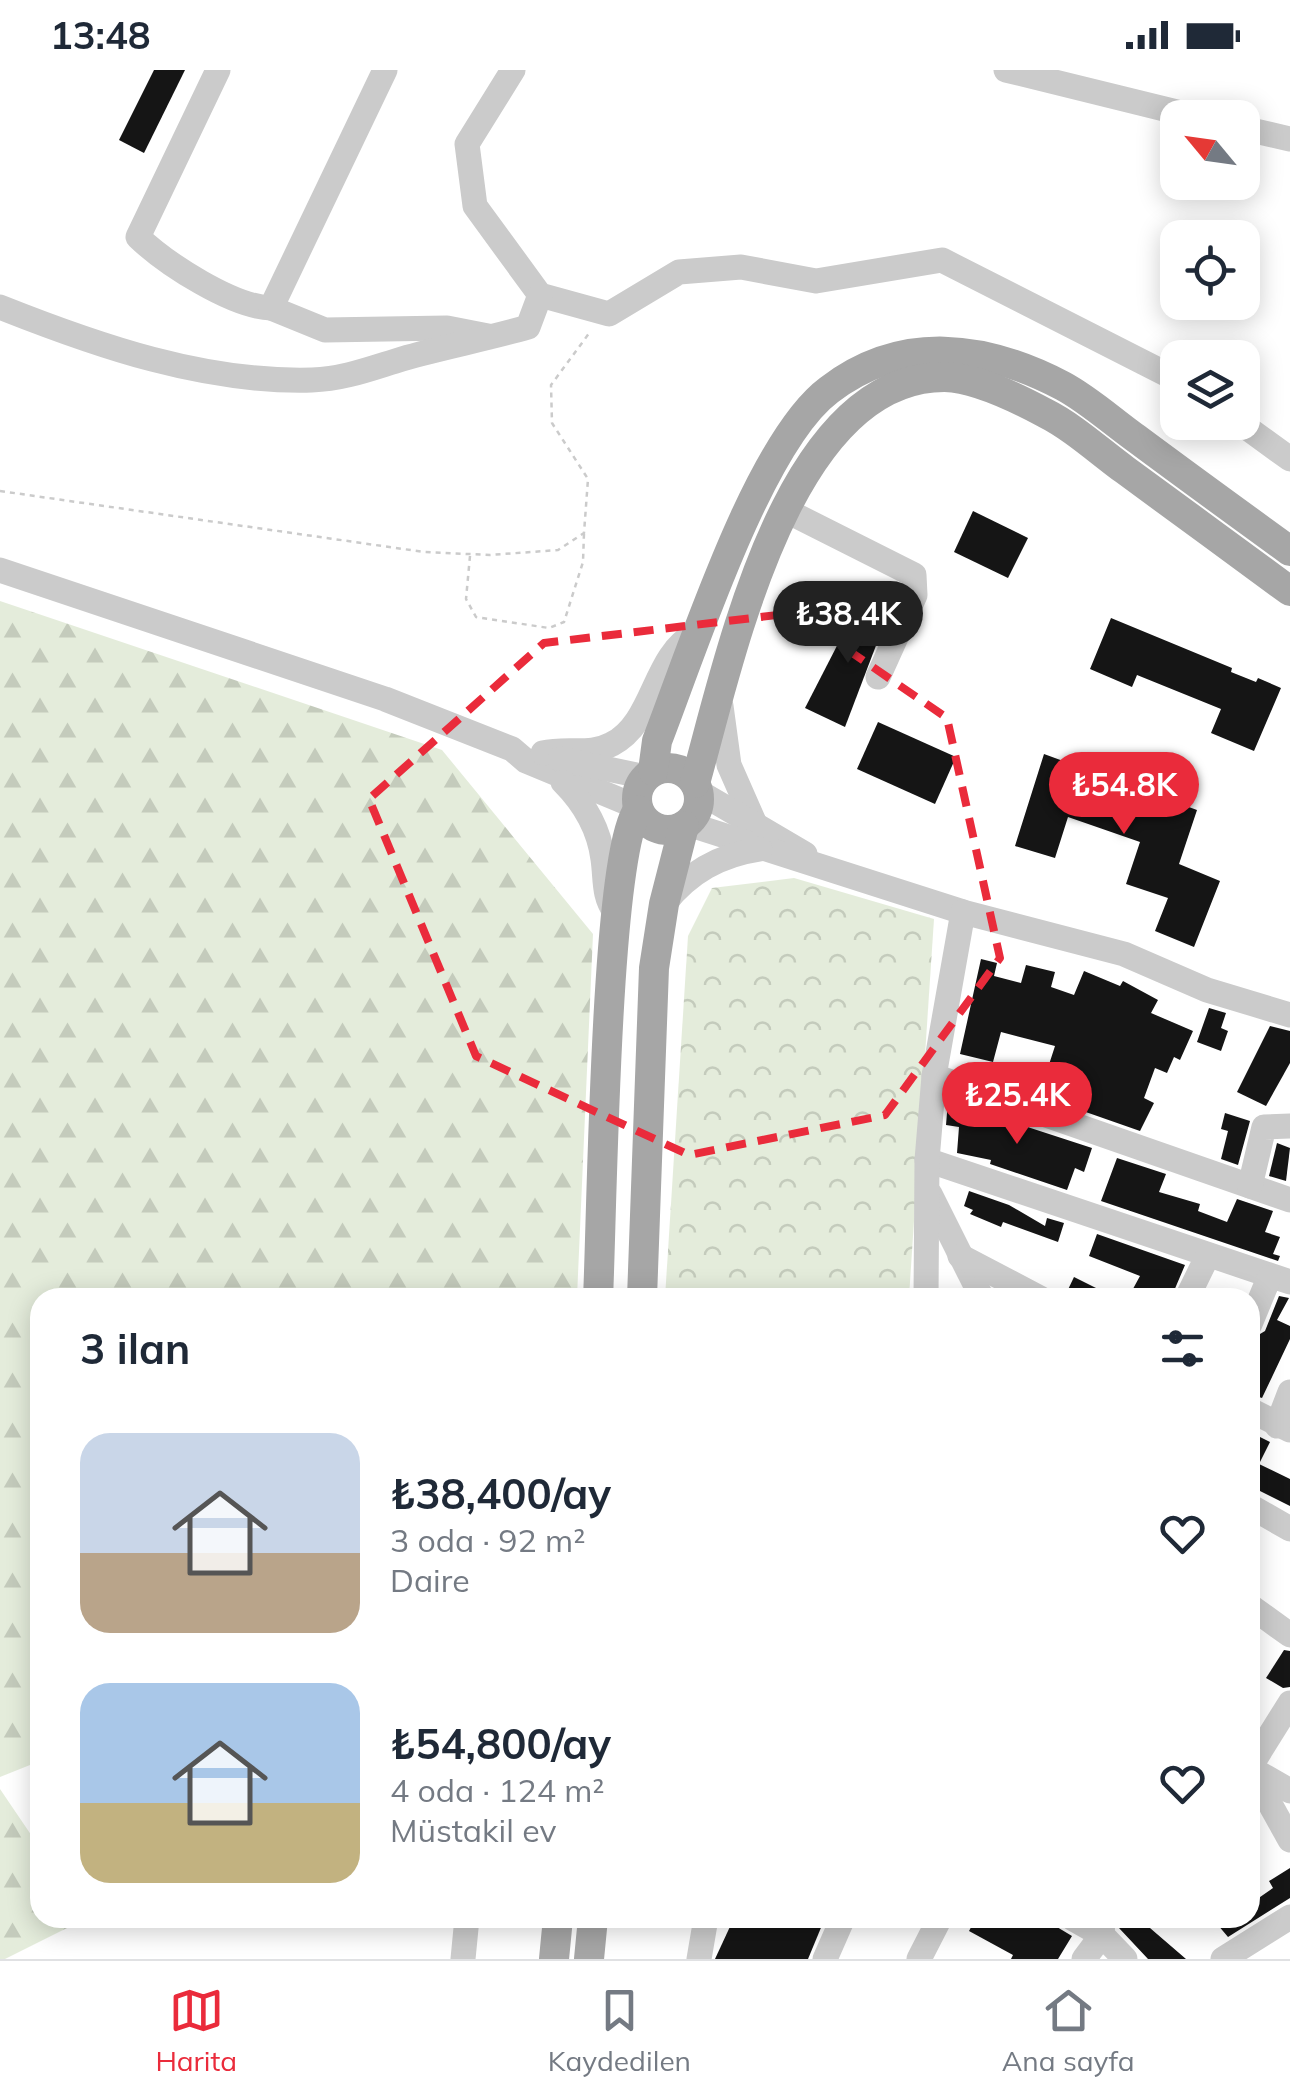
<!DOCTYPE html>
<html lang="tr">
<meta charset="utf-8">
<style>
:root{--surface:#fff;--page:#f2f2f3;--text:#1f2937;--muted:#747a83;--line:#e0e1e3;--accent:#ea2b3b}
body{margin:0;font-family:Mulish,sans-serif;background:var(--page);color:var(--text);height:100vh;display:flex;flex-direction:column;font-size:38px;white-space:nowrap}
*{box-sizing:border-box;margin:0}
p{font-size:32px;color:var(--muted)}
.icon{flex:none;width:55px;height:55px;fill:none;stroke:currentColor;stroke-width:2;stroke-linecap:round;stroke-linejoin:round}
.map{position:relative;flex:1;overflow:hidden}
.panel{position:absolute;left:30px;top:1218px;width:1230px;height:640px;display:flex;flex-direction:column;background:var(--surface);border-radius:30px;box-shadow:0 5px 25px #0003}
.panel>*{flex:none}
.needle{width:65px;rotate:299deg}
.controls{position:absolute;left:1160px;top:30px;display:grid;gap:20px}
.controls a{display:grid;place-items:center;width:100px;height:100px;border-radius:20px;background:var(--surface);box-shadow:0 5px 25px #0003;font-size:50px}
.price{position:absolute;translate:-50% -85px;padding:0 22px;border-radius:35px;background:var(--accent);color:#fff;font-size:32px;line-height:65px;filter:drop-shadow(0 2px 5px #0008)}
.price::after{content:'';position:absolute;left:50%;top:60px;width:30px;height:22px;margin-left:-15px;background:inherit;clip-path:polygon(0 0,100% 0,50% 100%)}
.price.selected{background:#222;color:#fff}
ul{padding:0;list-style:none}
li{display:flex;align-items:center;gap:30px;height:250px;padding:0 50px}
li span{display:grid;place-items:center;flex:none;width:280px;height:200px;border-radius:30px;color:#555}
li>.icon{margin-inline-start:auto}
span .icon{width:120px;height:120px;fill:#fffc;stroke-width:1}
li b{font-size:42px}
h2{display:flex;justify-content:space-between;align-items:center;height:120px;padding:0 50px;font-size:42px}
.status{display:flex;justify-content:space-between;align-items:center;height:70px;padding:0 50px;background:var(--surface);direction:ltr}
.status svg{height:28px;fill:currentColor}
.tab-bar{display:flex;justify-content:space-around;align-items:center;height:140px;border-top:2px solid var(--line);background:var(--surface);font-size:28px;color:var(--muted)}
.tab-bar a{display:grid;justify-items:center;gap:5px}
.tab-bar .selected{color:var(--accent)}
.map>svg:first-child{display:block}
</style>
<div class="status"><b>13:48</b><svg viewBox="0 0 49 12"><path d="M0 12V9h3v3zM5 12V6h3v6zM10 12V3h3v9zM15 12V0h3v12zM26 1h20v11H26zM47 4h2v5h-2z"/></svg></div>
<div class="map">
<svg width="1290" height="1889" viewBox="0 0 1290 1889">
<defs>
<pattern id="forest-firs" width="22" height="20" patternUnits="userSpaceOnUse" patternTransform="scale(2.5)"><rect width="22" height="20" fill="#e4ecdb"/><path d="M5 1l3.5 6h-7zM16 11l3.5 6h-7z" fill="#c4cbbc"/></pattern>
<pattern id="park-crowns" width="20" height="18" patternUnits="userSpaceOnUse" patternTransform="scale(2.5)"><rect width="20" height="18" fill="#e4ecdb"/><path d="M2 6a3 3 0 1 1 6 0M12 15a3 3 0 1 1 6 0" fill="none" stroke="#c4cbbc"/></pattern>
</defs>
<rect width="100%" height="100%" fill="#fff"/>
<g fill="url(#forest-firs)">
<path d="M0 531 442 680 593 864 577 1227 40 1228V1691L0 1707Z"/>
<path d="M0 1719 40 1778V1848H87L5 1889H0Z"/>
</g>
<path fill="url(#park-crowns)" d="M794 808 934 849 909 1227 665 1228 688 866 712 818Z"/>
<g fill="#151515">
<path d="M154 0H185L144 83 119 70Z"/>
<path d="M973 441 1028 468 1008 508 954 482Z"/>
<path d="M860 531 888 544 845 657 805 638Z"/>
<path d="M1111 548 1232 598 1231 602 1256 612 1258 608 1281 618 1254 681 1211 663 1221 639 1137 605 1132 617 1090 599Z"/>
<path d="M878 652 956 687 935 734 857 699Z"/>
<path d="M1044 684 1197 740 1179 794 1220 811 1194 877 1155 861 1168 828 1126 814 1140 772 1068 747 1055 788 1015 776Z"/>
<path d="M981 889 997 893 994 906 1021 913 1026 895 1055 902 1051 917 1074 925 1084 901 1120 916 1123 911 1158 930 1151 943 1193 961 1180 990 1174 987 1167 1003 1155 998 1144 1028 1154 1033 1140 1061 1080 1040 1081 1036 997 1011 1002 997 1044 1010 1055 976 1001 962 993 992 960 984Z"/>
<path d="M1209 938 1226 943 1221 958 1228 961 1221 981 1197 972Z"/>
<path d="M1270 956 1290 961V993L1266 1036 1237 1022Z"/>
<path d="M948 1031 1092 1078 1084 1102 1075 1098 1067 1120 990 1094 991 1090 957 1083 959 1057 946 1055Z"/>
<path d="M1225 1043 1250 1051 1238 1095 1221 1089 1228 1061 1221 1059Z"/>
<path d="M1277 1073 1290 1078 1286 1111 1269 1106Z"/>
<path d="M1117 1088 1166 1104 1159 1122 1200 1134 1198 1141 1227 1152 1237 1129 1273 1141 1265 1162 1280 1167 1273 1184 1280 1186 1278 1191 1101 1131Z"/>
<path d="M969 1121 1009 1135 1045 1156 1047 1148 1064 1153 1058 1172 1003 1152 1001 1157 970 1144 973 1140 964 1136Z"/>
<path d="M1097 1164 1185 1195 1171 1228H1128L1140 1206 1089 1186Z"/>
<path d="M1074 1207 1116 1228H1064Z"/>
<path d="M1279 1226 1289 1228 1277 1250 1290 1256V1269L1262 1328 1250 1324V1270L1265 1261Z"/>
<path d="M1250 1362 1270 1372 1259 1394 1290 1409V1436L1250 1416Z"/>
<path d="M1284 1580 1290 1581V1617L1283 1618 1266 1608Z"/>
<path d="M1290 1798V1828L1228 1867 1212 1848H1250V1834L1273 1818 1269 1811Z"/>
<path d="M734 1848H825L808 1889H715Z"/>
<path d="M976 1848H1042L1072 1866 1058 1889H1011L1013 1885 969 1861Z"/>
<path d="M1119 1848H1158L1150 1858 1186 1889H1148L1119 1858Z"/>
</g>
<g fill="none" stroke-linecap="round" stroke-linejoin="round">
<g stroke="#cbcbcb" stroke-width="2.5" stroke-dasharray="5 5" stroke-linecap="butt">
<path d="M0 421 424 482 490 485 558 480 584 463 588 409 552 353 551 315 590 262"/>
<path d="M470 486 466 529 476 547 549 558 564 552 583 492 584 463"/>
</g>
<g stroke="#cbcbcb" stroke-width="25">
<path d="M218 0 138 167C166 194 233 237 271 238"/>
<path d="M385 0 271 238 325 260 447 258 488 266"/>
<path d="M513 0 467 74 475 136 540 225 609 244 679 202 741 197 816 211 942 190 1178 310"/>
<path d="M1006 0 1201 48"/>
<path d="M1242 58 1290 69"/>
<path d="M0 237C98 276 205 313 312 310 344 309 372 298 402 289 443 277 487 269 528 257L540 225"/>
<path d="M1239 352 1290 389"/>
<path d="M785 440 914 505 915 525 878 607"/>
<path d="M0 500 385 629 512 679 526 691 637 737"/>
<path d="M721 636 729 695 755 754"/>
<path d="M543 683C567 677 590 686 612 674 655 652 653 585 695 564"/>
<path d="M560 689 646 707"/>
<path d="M563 712C584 733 599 759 603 789 606 810 603 825 615 842"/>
<path d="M699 722 805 784"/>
<path d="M688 754 963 842 1124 884 1207 920 1290 945"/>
<path d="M664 834C689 802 720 785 760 779"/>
<path d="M934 1006 1290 1130"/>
<path d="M927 1090 1290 1212"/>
<path d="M1250 1116 1264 1057 1290 1056"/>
<path d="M930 1124 982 1228"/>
<path d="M960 1186 1040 1228"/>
<path d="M926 1228 927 1090 934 1006 963 842"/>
<path d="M1187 1228 1208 1185"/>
<path d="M1250 1254 1269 1208"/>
<path d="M1250 1340 1290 1360"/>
<path d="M1277 1356 1290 1322"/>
<path d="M1250 1436 1290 1459"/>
<path d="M1250 1536 1290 1565"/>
<path d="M1250 1697 1290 1633"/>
<path d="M1250 1698 1290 1770"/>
<path d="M1250 1698 1290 1721"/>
<path d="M1072 1848 1102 1865 1125 1889"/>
<path d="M463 1889 467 1848"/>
<path d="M699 1889 706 1848"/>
<path d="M825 1889 843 1848"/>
<path d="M919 1889 940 1848"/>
<path d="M1084 1889 1102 1865 1103 1850"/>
<path d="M1223 1889 1290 1847"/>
</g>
<g stroke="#a6a6a6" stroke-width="30">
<circle cx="668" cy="729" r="31"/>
<path d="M653 701 657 671C691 584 758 373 829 320 902 264 985 275 1063 316 1089 330 1113 352 1137 369 1188 407 1239 444 1290 481"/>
<path d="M695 713C729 594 786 306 945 307 977 308 1017 328 1045 343 1073 357 1099 381 1125 400 1180 440 1235 481 1290 521"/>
<path d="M598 1228C602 1149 605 784 638 740"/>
<path d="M642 1228 654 898 664 834 684 756"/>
<path d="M554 1889 558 1848"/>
<path d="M589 1889 593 1848"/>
</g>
</g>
<path fill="none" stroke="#ea2b3b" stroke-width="8" stroke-dasharray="20 12" stroke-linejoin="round" d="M794 543 947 648 1000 888 885 1045 689 1085 476 986 369 729 544 573Z"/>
</svg>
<div class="controls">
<a><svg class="needle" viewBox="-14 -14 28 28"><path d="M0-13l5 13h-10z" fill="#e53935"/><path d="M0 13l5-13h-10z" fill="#747a83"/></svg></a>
<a><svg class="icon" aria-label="locate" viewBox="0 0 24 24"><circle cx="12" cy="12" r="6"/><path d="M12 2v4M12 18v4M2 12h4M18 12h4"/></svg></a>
<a><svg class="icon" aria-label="layers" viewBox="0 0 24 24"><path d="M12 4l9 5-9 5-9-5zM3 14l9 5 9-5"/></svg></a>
</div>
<b class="price selected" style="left:848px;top:596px">₺38.4K</b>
<b class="price" style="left:1124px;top:767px">₺54.8K</b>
<b class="price" style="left:1017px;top:1077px">₺25.4K</b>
<section class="panel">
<h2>3 ilan<svg class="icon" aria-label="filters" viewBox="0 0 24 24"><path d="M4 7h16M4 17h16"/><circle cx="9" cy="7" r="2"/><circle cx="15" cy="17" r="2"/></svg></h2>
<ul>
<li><span style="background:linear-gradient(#c9d6e8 60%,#b9a48a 0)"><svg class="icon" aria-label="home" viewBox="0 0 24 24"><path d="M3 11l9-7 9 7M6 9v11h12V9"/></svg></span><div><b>₺38,400/ay</b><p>3 oda · 92 m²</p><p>Daire</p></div><svg class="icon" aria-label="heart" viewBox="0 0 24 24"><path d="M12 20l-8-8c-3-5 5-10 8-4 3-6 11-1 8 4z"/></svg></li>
<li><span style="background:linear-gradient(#a9c7e8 60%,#c2b280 0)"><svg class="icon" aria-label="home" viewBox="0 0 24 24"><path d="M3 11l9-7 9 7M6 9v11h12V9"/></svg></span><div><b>₺54,800/ay</b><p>4 oda · 124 m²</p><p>Müstakil ev</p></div><svg class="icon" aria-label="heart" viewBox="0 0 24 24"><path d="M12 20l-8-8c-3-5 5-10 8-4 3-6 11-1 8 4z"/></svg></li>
</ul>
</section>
</div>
<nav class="tab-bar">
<a class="selected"><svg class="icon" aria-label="map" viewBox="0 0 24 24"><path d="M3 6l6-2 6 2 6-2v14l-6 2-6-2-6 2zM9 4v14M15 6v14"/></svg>Harita</a>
<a><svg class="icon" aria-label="saved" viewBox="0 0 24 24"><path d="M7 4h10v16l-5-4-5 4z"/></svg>Kaydedilen</a>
<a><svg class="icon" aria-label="home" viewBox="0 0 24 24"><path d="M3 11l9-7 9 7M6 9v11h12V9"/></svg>Ana sayfa</a>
</nav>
